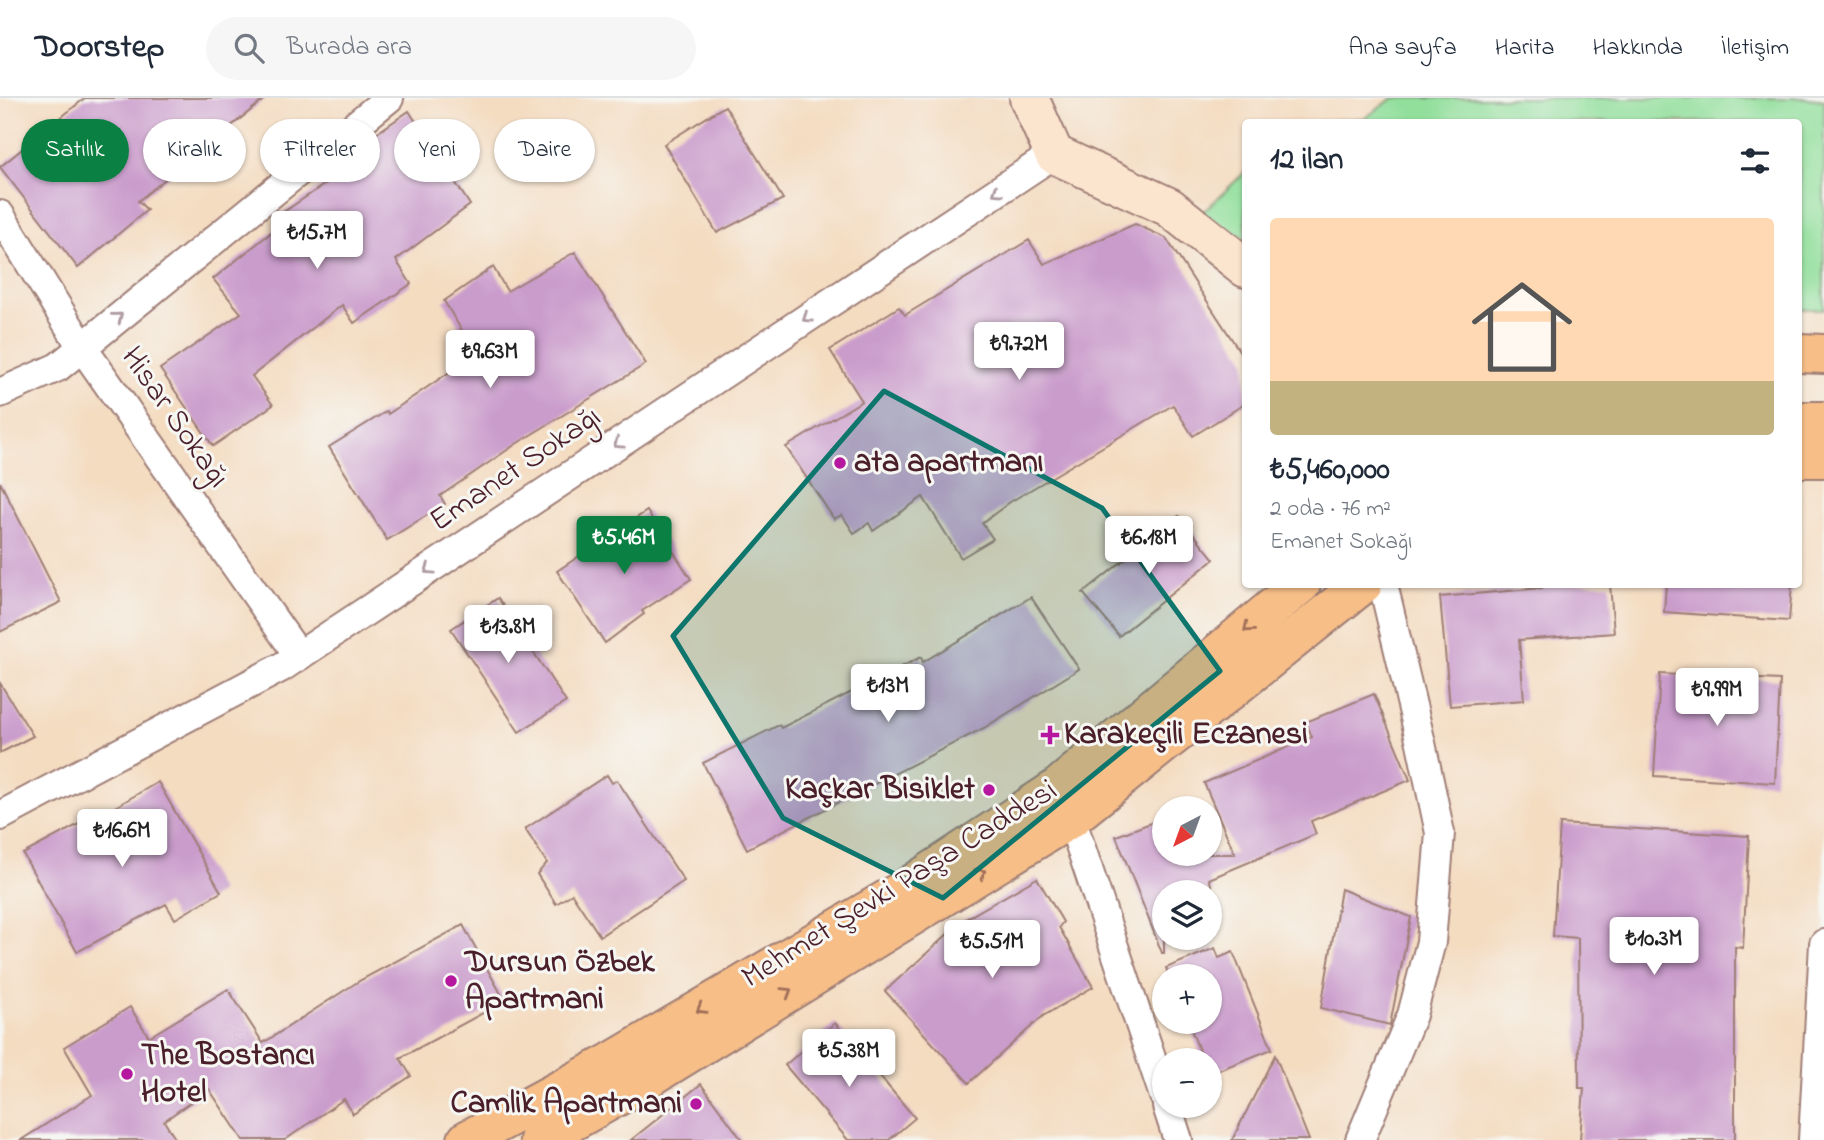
<!DOCTYPE html>
<html lang="tr">
<meta charset="utf-8">
<style>
:root{--surface:#fff;--page:#f6f6f7;--text:#1f2937;--muted:#747a83;--line:#e0e1e3;--accent:#0b8043}
body{margin:0;font-family:"Indie Flower",sans-serif;background:var(--page);color:var(--text);height:100vh;display:flex;flex-direction:column;font-size:26px;white-space:nowrap}
*{box-sizing:border-box;margin:0}
p{font-size:23px;color:var(--muted)}
.icon{flex:none;width:38px;height:38px;fill:none;stroke:currentColor;stroke-width:2;stroke-linecap:round;stroke-linejoin:round}
.map{position:relative;flex:1;overflow:hidden}
.sheet{position:absolute;left:1242px;top:21px;width:560px;height:469px;display:flex;flex-direction:column;background:var(--surface);border-radius:7px;box-shadow:0 2px 5px #0004}
.sheet>*{flex:none}
.banner{position:absolute;left:21px;top:21px;width:665px;height:63px;display:flex;gap:14px}
.needle{width:46px;rotate:221deg}
.tools{position:absolute;left:1152px;top:698px;display:grid;gap:14px}
.tools a{display:grid;place-items:center;width:70px;height:70px;border-radius:50%;background:var(--surface);box-shadow:0 2px 5px #0004;font-size:35px}
.price{position:absolute;translate:-50% -60px;padding:0 16px;border-radius:7px;background:#fff;color:#222;font-size:23px;line-height:46px;filter:drop-shadow(0 2px 4px #0008)}
.price::after{content:'';position:absolute;left:50%;top:42px;width:21px;height:16px;margin-left:-10px;background:inherit;clip-path:polygon(0 0,100% 0,50% 100%)}
.price.active{background:var(--accent);color:#fff}
ul{padding:0;list-style:none}
li{display:grid;align-content:center;gap:14px;height:371px;padding:0 28px}
li span{display:grid;place-items:center;height:217px;border-radius:7px;color:#555}
li>.icon{margin-inline-start:auto}
span .icon{width:126px;height:126px;fill:#fffc;stroke-width:1}
li b{font-size:30px}
h2{display:flex;justify-content:space-between;align-items:center;height:84px;padding:0 28px;font-size:30px}
.chip{padding:0 24px;border-radius:32px;background:var(--surface);box-shadow:0 2px 5px #0004;font-size:24px;line-height:63px}
.chip.active{background:var(--accent);color:#fff}
header{display:flex;align-items:center;gap:42px;box-sizing:border-box;height:98px;padding:0 35px;background:var(--surface);border-bottom:2px solid var(--line)}
header strong{font-size:33px}
nav{display:flex;gap:38px;margin-inline-start:auto;font-size:24px}
.search{width:490px;height:63px;background:var(--page);display:flex;align-items:center;gap:18px;box-sizing:border-box;padding:0 24px;border-radius:38px;color:var(--muted);font-size:26px}
.map>svg:first-child{display:block}
</style>
<header>
<strong>Doorstep</strong>
<div class="search"><svg class="icon" aria-label="search" viewBox="0 0 24 24"><circle cx="10" cy="10" r="6"/><path d="M15 15l6 6"/></svg>Burada ara</div>
<nav><a>Ana sayfa</a><a>Harita</a><a>Hakkında</a><a>İletişim</a></nav>
</header>
<div class="map">
<svg width="1824" height="1042" viewBox="0 0 1824 1042">
<rect width="100%" height="100%" fill="#f6f6f2"/>
<filter id="ink" filterUnits="userSpaceOnUse"><feTurbulence type="fractalNoise" baseFrequency=".0143" numOctaves="2"/><feDisplacementMap in="SourceGraphic" scale="14" xChannelSelector="R" yChannelSelector="G"/><feConvolveMatrix kernelMatrix="1 2 1 2 8 2 1 2 1" color-interpolation-filters="sRGB"/></filter>
<filter id="wash" filterUnits="userSpaceOnUse"><feTurbulence type="fractalNoise" baseFrequency=".00686" numOctaves="4" result="noise"/><feDisplacementMap in="SourceGraphic" scale="28" xChannelSelector="R" yChannelSelector="G"/><feGaussianBlur stdDeviation="1.57" result="paint"/><feColorMatrix in="noise" values="0 0 0 0 0 0 0 0 0 0 0 0 0 0 0 0 0 1.4 0 .05"/><feComposite in="paint" operator="in"/></filter>
<g filter="url(#wash)">
<rect width="100%" height="100%" fill="#f4dcc1"/>
<g fill="#92df9c" stroke="#6e7f64" stroke-width="2">
<path d="M1393 0H1808L1824 2V211H1799V24H1317L1365 20Z"/>
<path d="M1246 73V141L1202 115Z"/>
</g>
<g id="blocks">
<g fill="#ca9ccc">
<path d="M85 0H266L138 103 147 112 78 170 0 69Z"/>
<path d="M725 8 783 101 717 135 664 46Z"/>
<path d="M409 13 470 107 396 162 411 186 354 225 342 207 252 278 273 307 213 348 160 271 241 215 213 181 284 124 279 117 358 64 351 53Z"/>
<path d="M1135 126 1166 140 1246 263V305L1193 338 1173 307 1010 404 982 425 993 441 961 460 923 399 873 433 869 425 854 435 842 417 834 421 786 349 862 303 830 252 899 209 905 217 1029 142 1044 166Z"/>
<path d="M575 154 646 266 516 346 440 398 445 406 387 442 329 349 387 313 388 316 476 256 444 203 493 169 507 193Z"/>
<path d="M0 384 61 504 0 534Z"/>
<path d="M647 413 691 481 642 513 644 516 605 545 557 473Z"/>
<path d="M1179 418 1214 461 1119 538 1083 495Z"/>
<path d="M1542 486H1610L1614 535 1519 542 1524 602 1450 608 1440 499 1542 490Z"/>
<path d="M1666 486H1792L1789 523 1664 514Z"/>
<path d="M1031 499 1079 571 984 630 747 751 703 665 779 627 781 630 921 559 923 564Z"/>
<path d="M498 500 566 604 519 634 451 531Z"/>
<path d="M1660 576 1780 582 1775 685 1654 678Z"/>
<path d="M0 585 33 638 0 655Z"/>
<path d="M1374 596 1410 682 1311 723 1316 736 1209 781 1214 794H1164V855H1162L1116 738 1164 720V756H1235L1204 685 1312 639 1306 624Z"/>
<path d="M607 677 612 685 617 682 684 783 600 838 572 796 556 806 537 776 547 765 525 731Z"/>
<path d="M158 684 221 794 175 821 166 806 77 854 23 756 79 726 81 729Z"/>
<path d="M1560 726 1749 738 1743 850 1735 849V1042H1580L1584 990H1579L1578 840 1553 838Z"/>
<path d="M1037 780 1063 824 1059 829 1093 889 1043 918 969 985 885 893 962 823Z"/>
<path d="M1341 791 1411 819 1390 927 1321 910Z"/>
<path d="M463 827 505 903 400 960 411 978 353 1016 344 1001 285 1042H243L209 991 164 1023 176 1042H21L92 997 64 949 130 909 149 939 228 891 263 945 359 883Z"/>
<path d="M1215 850 1219 860 1233 854 1272 951 1209 976V962H1203L1188 924H1209V878H1169L1166 870Z"/>
<path d="M835 925 915 1020 889 1042H848L785 967Z"/>
<path d="M1275 957 1309 1042H1232Z"/>
<path d="M701 986 742 1042H631Z"/>
</g>
</g>
</g>
<g filter="url(#ink)">
<use href="#blocks" fill-opacity="0" stroke="#9f7e76" stroke-width="2"/>
<g fill="none" stroke-linecap="round" stroke-linejoin="round">
<g stroke="#9f7e76" stroke-width="32">
<g id="street">
<path d="M0 117 82 249 299 558"/>
<path d="M0 295 58 269 389 0"/>
<path d="M0 718 282 569 1054 56"/>
<path d="M1071 720 1164 998"/>
<path d="M1167 1008 1178 1042"/>
<path d="M1360 1042 1412 917 1431 844 1440 735 1421 645 1383 486"/>
<path d="M1813 1042 1824 846"/>
</g>
</g>
<g stroke="#9f7e76" stroke-width="42">
<path id="secondary" d="M1029 0 1054 56 1169 109 1246 170"/>
</g>
<g stroke="#9f7e76" stroke-width="42">
<g id="primary">
<path d="M1799 255 1824 256"/>
<path d="M1799 323H1824"/>
<path d="M1799 360H1824"/>
<path d="M467 1042 608 966 908 789 1056 691 1301 486"/>
<path d="M539 1042 629 992 1071 720 1363 486"/>
</g>
</g>
<use href="#street" stroke="#fff" stroke-width="28"/>
<use href="#secondary" stroke="#fce5cf" stroke-width="38"/>
<use href="#primary" stroke="#f7be87" stroke-width="38"/>
</g>
<defs><path id="oneway-chevron" d="M-2-3.5L2.5 0L-2 3.5" fill="none" stroke-width="1.6" stroke-linecap="round" stroke-linejoin="round" transform="scale(1.75)"/></defs>
<g stroke="#ae9aa0">
<use href="#oneway-chevron" transform="translate(997 94) rotate(146)"/>
<use href="#oneway-chevron" transform="translate(118 219) rotate(-39)"/>
<use href="#oneway-chevron" transform="translate(807 220) rotate(146)"/>
<use href="#oneway-chevron" transform="translate(618 346) rotate(146)"/>
<use href="#oneway-chevron" transform="translate(429 472) rotate(146)"/>
</g>
<g stroke="#a06e59">
<use href="#oneway-chevron" transform="translate(1248 530) rotate(140)"/>
<use href="#oneway-chevron" transform="translate(981 775) rotate(-32)"/>
<use href="#oneway-chevron" transform="translate(787 894) rotate(-32)"/>
<use href="#oneway-chevron" transform="translate(701 911) rotate(149)"/>
</g>
</g>
<path fill="#0f766e" fill-opacity="0.2" stroke="#0f766e" stroke-width="5" stroke-linejoin="round" d="M884 293 1102 410 1220 573 943 800 783 720 673 538Z"/>
<g fill="#b5179e" stroke="#f6f6f2" stroke-width="2.5">
<circle cx="840" cy="365" r="7"/>
<path d="M1046.5 626.5h7v7h7v7h-7v7h-7v-7h-7v-7h7z"/>
<circle cx="989" cy="692" r="7"/>
<circle cx="451" cy="883" r="7"/>
<circle cx="127" cy="976" r="7"/>
<circle cx="696" cy="1006" r="7"/>
</g>
<g text-anchor="middle" dominant-baseline="central" stroke-width="6" stroke-linejoin="round" paint-order="stroke">
<g font-size="32" fill="#4a1f2b" stroke="#f6f6f2">
<text transform="translate(174 320) rotate(55)">Hisar Sokağı</text>
<text transform="translate(516 372) rotate(-34)">Emanet Sokağı</text>
<text transform="translate(900 787) rotate(-32)">Mehmet Şevki Paşa Caddesi</text>
</g>
<g font-size="32" font-weight="bold" fill="#4a1f2b" stroke="#f6f6f2" text-anchor="start">
<text x="854" y="365">ata apartmanı</text>
<text x="1064" y="637">Karakeçili Eczanesi</text>
<text x="975" y="692" text-anchor="end">Kaçkar Bisiklet</text>
<text x="465" y="865">Dursun Özbek<tspan x="465" dy="37">Apartmani</tspan></text>
<text x="141" y="958">The Bostancı<tspan x="141" dy="37">Hotel</tspan></text>
<text x="682" y="1006" text-anchor="end">Camlik Apartmani</text>
</g>
</g>
</svg>
<div class="tools">
<a><svg class="needle" viewBox="-14 -14 28 28"><path d="M0-13l5 13h-10z" fill="#e53935"/><path d="M0 13l5-13h-10z" fill="#747a83"/></svg></a>
<a><svg class="icon" aria-label="layers" viewBox="0 0 24 24"><path d="M12 4l9 5-9 5-9-5zM3 14l9 5 9-5"/></svg></a>
<a>+</a>
<a>−</a>
</div>
<b class="price" style="left:317px;top:173px">₺15.7M</b>
<b class="price" style="left:1019px;top:284px">₺9.72M</b>
<b class="price" style="left:490px;top:292px">₺9.63M</b>
<b class="price active" style="left:624px;top:478px">₺5.46M</b>
<b class="price" style="left:1149px;top:478px">₺6.18M</b>
<b class="price" style="left:508px;top:567px">₺13.8M</b>
<b class="price" style="left:888px;top:626px">₺13M</b>
<b class="price" style="left:1717px;top:630px">₺9.99M</b>
<b class="price" style="left:122px;top:771px">₺16.6M</b>
<b class="price" style="left:1654px;top:879px">₺10.3M</b>
<b class="price" style="left:992px;top:882px">₺5.51M</b>
<b class="price" style="left:849px;top:991px">₺5.38M</b>
<div class="banner">
<a class="chip active">Satılık</a>
<a class="chip">Kiralık</a>
<a class="chip">Filtreler</a>
<a class="chip">Yeni</a>
<a class="chip">Daire</a>
</div>
<section class="sheet">
<h2>12 ilan<svg class="icon" aria-label="filters" viewBox="0 0 24 24"><path d="M4 7h16M4 17h16"/><circle cx="9" cy="7" r="2"/><circle cx="15" cy="17" r="2"/></svg></h2>
<ul>
<li><span style="background:linear-gradient(#ffd9b3 75%,#c2b280 0)"><svg class="icon" aria-label="home" viewBox="0 0 24 24"><path d="M3 11l9-7 9 7M6 9v11h12V9"/></svg></span><div><b>₺5,460,000</b><p>2 oda · 76 m²</p><p>Emanet Sokağı</p></div></li>
</ul>
</section>
</div>
